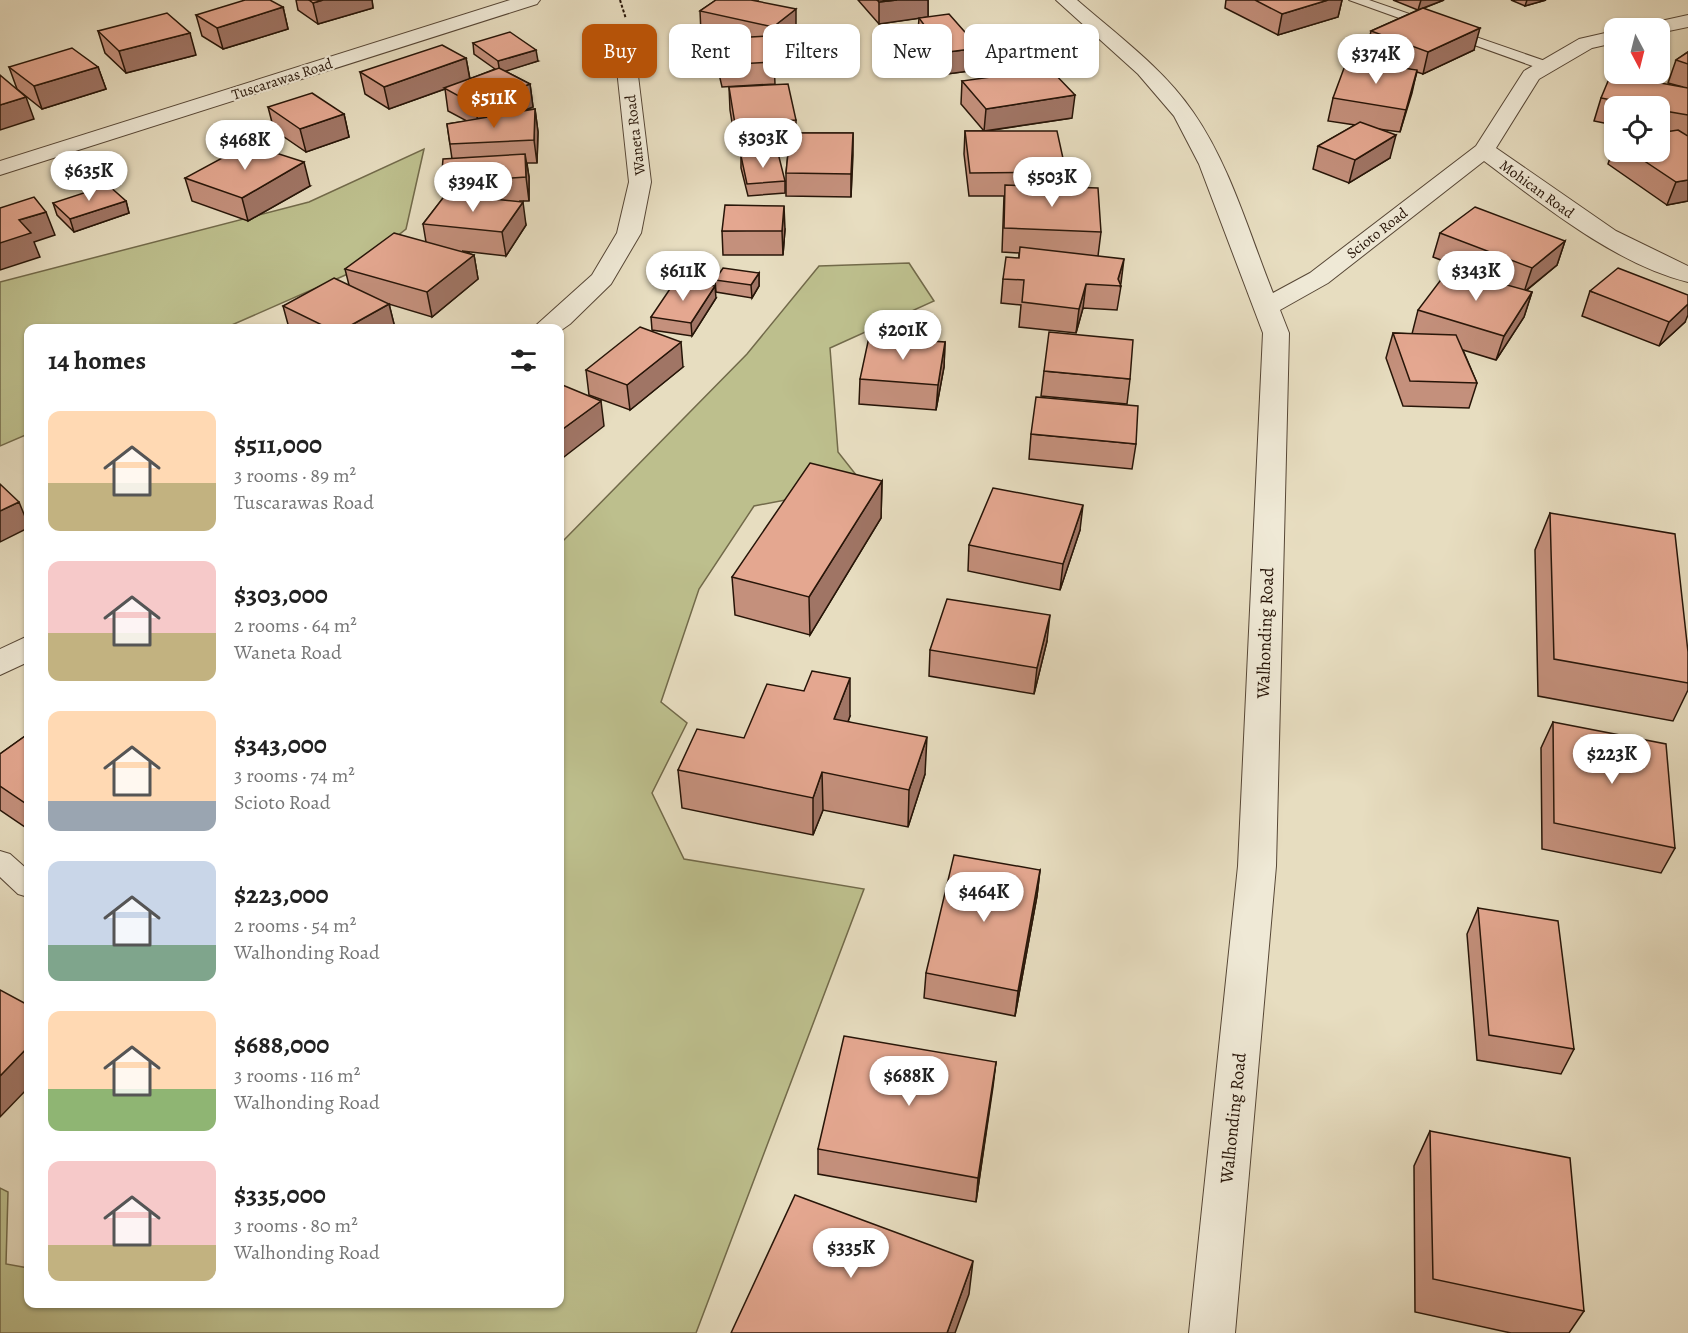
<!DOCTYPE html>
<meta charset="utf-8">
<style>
:root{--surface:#fff;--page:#f2f2f2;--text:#222;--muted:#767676;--accent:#b45309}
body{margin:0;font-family:Alegreya,serif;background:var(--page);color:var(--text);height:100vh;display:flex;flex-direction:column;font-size:22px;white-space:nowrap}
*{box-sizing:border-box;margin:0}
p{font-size:20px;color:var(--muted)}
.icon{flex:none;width:33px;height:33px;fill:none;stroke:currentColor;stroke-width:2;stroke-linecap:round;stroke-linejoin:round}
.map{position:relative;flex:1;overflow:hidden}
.side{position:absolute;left:24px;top:324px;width:540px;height:984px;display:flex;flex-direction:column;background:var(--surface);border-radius:12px;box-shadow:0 2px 4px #0004}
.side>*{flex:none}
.top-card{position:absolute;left:582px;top:24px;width:570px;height:54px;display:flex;gap:12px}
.needle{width:39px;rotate:173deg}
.fabs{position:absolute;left:1604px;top:18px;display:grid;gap:12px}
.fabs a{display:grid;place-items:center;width:66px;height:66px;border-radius:12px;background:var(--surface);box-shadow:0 2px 4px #0004;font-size:30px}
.price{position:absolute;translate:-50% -51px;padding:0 14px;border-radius:21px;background:#fff;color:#222;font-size:20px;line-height:39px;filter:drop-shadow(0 2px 3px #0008)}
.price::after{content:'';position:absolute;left:50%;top:36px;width:18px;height:14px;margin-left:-9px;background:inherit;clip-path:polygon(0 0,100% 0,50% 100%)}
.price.active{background:var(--accent);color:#fff}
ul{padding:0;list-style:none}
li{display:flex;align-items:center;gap:18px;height:150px;padding:0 24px}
li span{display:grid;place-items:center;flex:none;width:168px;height:120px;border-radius:12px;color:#555}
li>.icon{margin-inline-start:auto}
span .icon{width:72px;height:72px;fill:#fffc;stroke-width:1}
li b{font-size:26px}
h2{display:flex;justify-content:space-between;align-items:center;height:72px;padding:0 24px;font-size:26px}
.chip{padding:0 21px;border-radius:12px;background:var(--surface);box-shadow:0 2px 4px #0004;font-size:21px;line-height:54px}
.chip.active{background:var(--accent);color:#fff}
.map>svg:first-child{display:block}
</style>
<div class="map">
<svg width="1688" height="1333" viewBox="0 0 1688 1333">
<rect width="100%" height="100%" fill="#e7ddc0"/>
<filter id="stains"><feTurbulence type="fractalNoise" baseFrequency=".00333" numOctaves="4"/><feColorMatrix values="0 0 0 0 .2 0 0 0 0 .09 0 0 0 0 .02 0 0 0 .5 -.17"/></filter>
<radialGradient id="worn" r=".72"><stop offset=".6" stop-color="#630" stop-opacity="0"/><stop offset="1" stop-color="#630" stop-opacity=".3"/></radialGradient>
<g fill="#bdbf8d" stroke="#726a4a" stroke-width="1.5">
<path d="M424 149 406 229 350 273 225 328H28V434L0 446V282L309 202Z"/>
<path d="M909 263 934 301 830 348 838 452 864 485 754 506 699 589 661 702 687 723 652 793 684 859 864 889 696 1333H0V1188L8 1192 6 1264 28 1268V1304H560V544L747 354 819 266Z"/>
</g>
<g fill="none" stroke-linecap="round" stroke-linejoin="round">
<g stroke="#574736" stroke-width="2">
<g id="lane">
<path d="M1349 0H1369L1551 63 1553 66 1551 69H1541Z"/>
<path d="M0 851 10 854 28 870V897L18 894 0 877Z"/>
</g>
</g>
<g stroke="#574736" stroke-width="2">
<g id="street">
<path d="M510 0H540L537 4 0 175V161Z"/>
<path d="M1056 0H1077C1117 35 1163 68 1193 112 1230 165 1249 233 1273 293L1310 273 1476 146 1524 71 1579 39 1614 31V43L1592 48 1539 79 1496 148 1616 231 1688 266V282C1615 264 1543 205 1484 161L1328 283 1280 310 1289 333 1276 866 1235 1333H1189L1238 866 1263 333 1199 164 1174 116 1138 74Z"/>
<path d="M1688 15V27L1659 33V28H1644L1647 24Z"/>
<path d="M625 45 632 47 635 51 651 182 641 233 611 284 570 324 560 331V328H533L592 275 617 233 629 182 615 51 618 47Z"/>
<path d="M28 636V662L0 675V649Z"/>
</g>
</g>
<path stroke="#271508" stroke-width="2" stroke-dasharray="3 2" stroke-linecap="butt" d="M620 0 626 19"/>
<use href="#lane" fill="#efe9d6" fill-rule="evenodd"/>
<use href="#street" fill="#efe9d6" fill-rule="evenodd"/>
</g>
<g fill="#c4907c" stroke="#271508" stroke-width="1.5">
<path d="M296 0H372L373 8 318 24 298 10Z"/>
<path d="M716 0H759H753L796 31 773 48H771L774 62 775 84 722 87 716 61 715 39H728L701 33 700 11Z"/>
<path d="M858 0H928V17L977 70 947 74 940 66 925 68 913 53 914 31H918L919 18 879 24Z"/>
<path d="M1226 0H1342L1338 17 1278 35 1225 8Z"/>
<path d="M1393 0H1444L1424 8 1474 50 1423 74 1417 72 1400 132 1378 129 1390 158 1349 183 1313 169 1318 146 1355 125 1328 121 1333 98 1409 69 1366 53 1371 31 1418 10Z"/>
<path d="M1511 0H1546L1525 6Z"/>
<path d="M283 7 288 29 223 49 202 36 196 15Z"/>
<path d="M98 31 196 55 126 73 105 53Z"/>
<path d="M473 43 538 61 505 71 530 84 533 107 520 112 535 109 538 132 537 163H527L529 177V201H520L526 225 506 256 462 251 474 255 478 279 432 317 389 304 395 328H289L283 306 349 285 345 269 426 242 423 224 444 197 441 183 452 159 447 124 467 121 448 111 445 89 389 109 365 94 360 72 466 58 470 79 495 69 474 54Z"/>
<path d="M1688 52V201L1667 205 1608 164 1614 146V152H1659V106H1614V125L1594 121 1601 98 1683 87 1668 83 1676 60Z"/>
<path d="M9 67H98L106 89 42 109 17 89Z"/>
<path d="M962 81 1072 118 987 131 1066 172 1064 187 1101 232 1098 256 1121 286 1117 310 1083 308 1076 333 1019 327 1021 305 1001 303 1003 279 1019 258V253L1002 252 1004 196H969L964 154 965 131H984L961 104Z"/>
<path d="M729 87 796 120V133H853L851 197 786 196V173L789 144 736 147 730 110Z"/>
<path d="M268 107 344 114 349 137 306 152 274 130Z"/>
<path d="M741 156 785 181V193L748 196 741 168Z"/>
<path d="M185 178 310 186 248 221 192 201Z"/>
<path d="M126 201 129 213 74 232 57 215 53 203Z"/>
<path d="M785 229 783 255H723L722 231Z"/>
<path d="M1440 233 1565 241 1557 265 1526 291 1532 292 1524 317 1496 360 1463 350 1477 383 1469 408 1403 406 1386 358 1393 333 1412 334 1418 310 1503 284 1433 257Z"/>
<path d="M759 273V286L752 298 716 292 715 280Z"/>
<path d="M1590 291 1685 322 1659 346 1582 316Z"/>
<path d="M716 298 692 336 652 330 651 317Z"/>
<path d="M945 342 944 367 936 410 859 404 860 379Z"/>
<path d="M683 367 630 410 589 395 586 370Z"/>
<path d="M1044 371 1130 379 1127 404 1041 396Z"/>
<path d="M1031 434 1136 444 1132 469 1029 459Z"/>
<path d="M882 481 881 518 810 635 735 615 732 577Z"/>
<path d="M1550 513 1688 652V690L1673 721 1538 696 1535 550Z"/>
<path d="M1080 530 1060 590 968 571 969 545Z"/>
<path d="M1047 641 1034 694 929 676 930 650Z"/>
<path d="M850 716 848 721 925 774 908 827 823 810 813 835 682 808 678 770 744 738Z"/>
<path d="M1553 722 1675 848 1661 873 1542 849 1541 748Z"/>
<path d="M28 734V829L0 810V754Z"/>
<path d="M1040 870 1037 896 1015 1016 924 998 926 973Z"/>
<path d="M1478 908 1574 1049 1561 1074 1477 1060 1467 934Z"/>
<path d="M996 1062 976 1202 818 1174V1149Z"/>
<path d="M1430 1131 1584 1311 1569 1333H1511L1415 1312 1414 1166Z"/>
</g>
<g fill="#a07565" stroke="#271508" stroke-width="1.5">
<path d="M323 0H372L373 8 318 24 313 3Z"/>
<path d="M897 0H928V17L879 24V2Z"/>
<path d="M1328 0H1342L1338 17 1278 35 1282 14Z"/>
<path d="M1421 0H1444L1418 10Z"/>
<path d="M1527 0H1546L1525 6Z"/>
<path d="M283 7 288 29 223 49 217 28Z"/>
<path d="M796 9V31L773 48V27Z"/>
<path d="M1480 28 1474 50 1423 74 1428 52Z"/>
<path d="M190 33 196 55 126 73 119 51Z"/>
<path d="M941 44 940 66 925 68 926 46Z"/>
<path d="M979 48 977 70 947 74 948 52Z"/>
<path d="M536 50 538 61 500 73 498 61Z"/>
<path d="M466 58 470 80 389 109 384 87Z"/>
<path d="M98 67 106 89 42 109 34 86Z"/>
<path d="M1417 70 1412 93 1400 132 1406 110Z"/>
<path d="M530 84 533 107 479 128 475 105Z"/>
<path d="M1075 95 1072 118 984 131 986 109Z"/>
<path d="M26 97 34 119 0 130V105Z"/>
<path d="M535 109 538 132 537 163 534 140Z"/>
<path d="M344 114 349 137 306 152 300 129Z"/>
<path d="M853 133V156L851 197V174Z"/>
<path d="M1396 135 1390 158 1349 183 1355 160Z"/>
<path d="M525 154 529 177V201L526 177Z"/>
<path d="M304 162 310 186 248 221 242 198Z"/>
<path d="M1688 180V201L1667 205 1676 182Z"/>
<path d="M126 201 129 213 74 232 70 219Z"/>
<path d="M523 202 526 225 506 256 502 232Z"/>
<path d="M784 206 785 229 783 255 782 231Z"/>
<path d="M46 212 55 235 34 242 40 257 0 270V243L19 220Z"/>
<path d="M1565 241 1557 265 1524 292 1532 268Z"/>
<path d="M474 255 478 279 432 317 427 292Z"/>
<path d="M1124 259 1121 283 1120 286 1118 279Z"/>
<path d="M759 273V286L752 298 751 285Z"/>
<path d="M1086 284 1083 308 1076 333 1079 309Z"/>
<path d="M715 286 716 298 692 336 691 323Z"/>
<path d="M1532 292 1524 317 1496 360 1504 336Z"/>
<path d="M389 304 395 328H346Z"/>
<path d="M1688 304V315L1685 322 1659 346 1669 322Z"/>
<path d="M681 342 683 367 630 410 627 385Z"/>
<path d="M945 342 944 367 936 410 938 385Z"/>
<path d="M601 401 604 426 560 460V431Z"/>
<path d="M882 481 881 518 810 635 809 597Z"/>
<path d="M19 502 28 524V528L0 542V511Z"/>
<path d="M1083 505 1080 530 1060 590 1063 564Z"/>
<path d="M1050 615 1047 641 1034 694 1037 668Z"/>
<path d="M850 678V716L835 757 834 719Z"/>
<path d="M927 737 925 774 908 827 909 790Z"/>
<path d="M822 772 823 810 813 835V798Z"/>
<path d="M1040 870 1037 896 1015 1016 1018 991Z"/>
<path d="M28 1047V1088L0 1117V1076Z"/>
<path d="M996 1062 993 1087 976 1202 978 1178Z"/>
<path d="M973 1261 969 1294 955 1333H947Z"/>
</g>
<g fill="#e4a790" stroke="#271508" stroke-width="1.5">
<path d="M245 0H270L283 7 217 28 196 15Z"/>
<path d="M309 0H323L313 3Z"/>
<path d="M716 0H751L796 9 773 27 700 11Z"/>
<path d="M877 0H897L879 2Z"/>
<path d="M1255 0H1328L1282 14Z"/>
<path d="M1423 8 1480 28 1428 52 1371 31Z"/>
<path d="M167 13 190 33 119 51 98 31Z"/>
<path d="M949 14 979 48 948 52 941 44 926 46 914 31 928 30 919 18Z"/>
<path d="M510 32 536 50 498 61 473 43Z"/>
<path d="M768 36 774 62 720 65 715 39Z"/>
<path d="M442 45 466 58 384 87 360 72Z"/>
<path d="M72 48 98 67 34 86 9 67Z"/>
<path d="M1688 52V64L1676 60Z"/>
<path d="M1347 60 1417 70 1406 110 1333 98Z"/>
<path d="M499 68 530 84 475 105 444 88Z"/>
<path d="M1050 69 1075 95 986 109 962 81Z"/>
<path d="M1611 74 1688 88V115L1659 110V106H1643L1601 98Z"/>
<path d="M0 75 26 97 0 105Z"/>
<path d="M788 84 796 120 735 124 729 87Z"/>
<path d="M312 93 344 114 300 129 268 107Z"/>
<path d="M535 109 534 140 450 144 447 124Z"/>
<path d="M1360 122 1396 135 1355 160 1318 146Z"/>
<path d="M1678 130 1688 136V180L1676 182 1631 152H1659V133Z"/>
<path d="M965 131H1057L1066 172 970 173Z"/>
<path d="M790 133H853L851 174 786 173Z"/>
<path d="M248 144 304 162 242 198 185 178Z"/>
<path d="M778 153 785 181 747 184 741 156Z"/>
<path d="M525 154 526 177 441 183 443 159Z"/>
<path d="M108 185 126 201 70 219 53 203Z"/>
<path d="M1005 185 1098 188 1101 232 1004 228Z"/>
<path d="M446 194 523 202 502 232 423 224Z"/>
<path d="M34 197 46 212 19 220 31 233 0 243V208Z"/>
<path d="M725 205 784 206 782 231H722Z"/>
<path d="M1475 207 1565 241 1532 268 1440 233Z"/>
<path d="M394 233 474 255 427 292 345 269Z"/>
<path d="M1020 247 1124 259 1118 279 1121 286 1086 284 1079 309 1022 302 1024 280 1003 279 1006 257 1019 258Z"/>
<path d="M723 268 759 273 751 285 715 280Z"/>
<path d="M1618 268 1688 295V304L1669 322 1590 291Z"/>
<path d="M1449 269 1532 292 1504 336 1418 310Z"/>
<path d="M334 278 389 304 346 328H328L283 306Z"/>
<path d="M676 280 715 286 691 323 651 317Z"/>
<path d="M640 327 681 342 627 385 586 370Z"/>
<path d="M1049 332 1133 340 1130 379 1044 371Z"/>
<path d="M1393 333 1456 335 1477 383 1410 381Z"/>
<path d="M869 337 945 342 938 385 860 379Z"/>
<path d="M560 384 601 401 560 431Z"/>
<path d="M1036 397 1138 406 1136 444 1031 434Z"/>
<path d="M810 463 882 481 809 597 732 577Z"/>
<path d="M0 484 19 502 0 511Z"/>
<path d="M993 488 1083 505 1063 564 969 545Z"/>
<path d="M1550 513 1675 534 1688 652V683L1554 659Z"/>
<path d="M947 599 1050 615 1037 668 930 650Z"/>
<path d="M812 671 850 678 834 719 927 737 909 790 822 772 813 798 678 770 697 729 744 738 767 684 804 691Z"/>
<path d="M1553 722 1666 744 1675 848 1554 823Z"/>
<path d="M28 734V805L0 786V754Z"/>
<path d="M954 855 1040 870 1018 991 926 973Z"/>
<path d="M1478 908 1558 921 1574 1049 1489 1035Z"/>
<path d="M0 990 28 1005V1047L0 1076Z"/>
<path d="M844 1036 996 1062 978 1178 818 1149Z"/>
<path d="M1430 1131 1570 1158 1584 1311 1433 1279Z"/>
<path d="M795 1195 973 1261 947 1333H731Z"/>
</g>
<g text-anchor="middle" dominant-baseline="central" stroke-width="4.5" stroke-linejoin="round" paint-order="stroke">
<g font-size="15" fill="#271508" stroke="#efe9d6">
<text transform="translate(282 79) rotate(-18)">Tuscarawas Road</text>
<text transform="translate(635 135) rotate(-97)">Waneta Road</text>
<text transform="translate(1537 189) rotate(36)">Mohican Road</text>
<text transform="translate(1377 233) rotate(-38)">Scioto Road</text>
</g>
<g font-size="18" fill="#271508" stroke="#efe9d6">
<text transform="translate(1265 633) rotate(-88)">Walhonding Road</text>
<text transform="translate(1233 1118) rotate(-84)">Walhonding Road</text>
</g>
</g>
<rect width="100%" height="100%" filter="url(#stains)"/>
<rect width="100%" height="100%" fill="url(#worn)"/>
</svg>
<div class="fabs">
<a><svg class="needle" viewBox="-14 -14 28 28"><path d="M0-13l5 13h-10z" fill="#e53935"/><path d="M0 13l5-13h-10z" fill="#767676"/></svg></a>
<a><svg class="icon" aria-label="locate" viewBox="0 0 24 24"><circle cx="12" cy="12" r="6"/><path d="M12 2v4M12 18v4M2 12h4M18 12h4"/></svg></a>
</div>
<b class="price" style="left:1376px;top:85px">$374K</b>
<b class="price active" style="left:494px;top:129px">$511K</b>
<b class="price" style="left:763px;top:169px">$303K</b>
<b class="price" style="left:245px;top:171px">$468K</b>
<b class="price" style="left:89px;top:202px">$635K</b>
<b class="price" style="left:1052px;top:208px">$503K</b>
<b class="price" style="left:473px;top:213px">$394K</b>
<b class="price" style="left:683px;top:302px">$611K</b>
<b class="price" style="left:1476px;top:302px">$343K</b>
<b class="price" style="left:903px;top:361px">$201K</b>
<b class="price" style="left:1612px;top:785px">$223K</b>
<b class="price" style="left:984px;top:923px">$464K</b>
<b class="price" style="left:909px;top:1107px">$688K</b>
<b class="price" style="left:851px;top:1279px">$335K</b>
<div class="top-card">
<a class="chip active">Buy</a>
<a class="chip">Rent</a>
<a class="chip">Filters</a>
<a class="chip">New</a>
<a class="chip">Apartment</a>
</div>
<section class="side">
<h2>14 homes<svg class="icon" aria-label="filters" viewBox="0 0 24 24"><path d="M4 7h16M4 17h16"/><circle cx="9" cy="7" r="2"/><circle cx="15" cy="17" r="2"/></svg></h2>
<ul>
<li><span style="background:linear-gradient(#ffd9b3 60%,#c2b280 0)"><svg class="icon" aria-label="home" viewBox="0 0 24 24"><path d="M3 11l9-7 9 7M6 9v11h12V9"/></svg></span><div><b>$511,000</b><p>3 rooms · 89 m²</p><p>Tuscarawas Road</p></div></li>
<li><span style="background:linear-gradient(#f6c9c9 60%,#c2b280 0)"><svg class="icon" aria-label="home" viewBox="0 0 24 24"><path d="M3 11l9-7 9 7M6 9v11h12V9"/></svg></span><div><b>$303,000</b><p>2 rooms · 64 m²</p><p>Waneta Road</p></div></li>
<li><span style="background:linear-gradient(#ffd9b3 75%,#9aa5b1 0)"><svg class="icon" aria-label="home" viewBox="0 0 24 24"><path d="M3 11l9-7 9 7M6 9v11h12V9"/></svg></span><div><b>$343,000</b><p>3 rooms · 74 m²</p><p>Scioto Road</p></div></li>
<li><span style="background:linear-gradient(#c9d6e8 70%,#7fa58c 0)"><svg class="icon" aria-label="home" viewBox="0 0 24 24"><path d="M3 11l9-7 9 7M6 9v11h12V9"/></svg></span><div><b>$223,000</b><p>2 rooms · 54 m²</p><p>Walhonding Road</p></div></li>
<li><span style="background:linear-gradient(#ffd9b3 65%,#8fb573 0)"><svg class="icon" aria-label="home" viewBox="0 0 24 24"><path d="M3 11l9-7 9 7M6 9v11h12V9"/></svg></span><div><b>$688,000</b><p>3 rooms · 116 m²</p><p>Walhonding Road</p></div></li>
<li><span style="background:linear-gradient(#f6c9c9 70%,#c2b280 0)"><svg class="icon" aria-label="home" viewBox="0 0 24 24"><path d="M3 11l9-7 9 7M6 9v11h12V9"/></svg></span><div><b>$335,000</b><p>3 rooms · 80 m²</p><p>Walhonding Road</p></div></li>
</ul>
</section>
</div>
